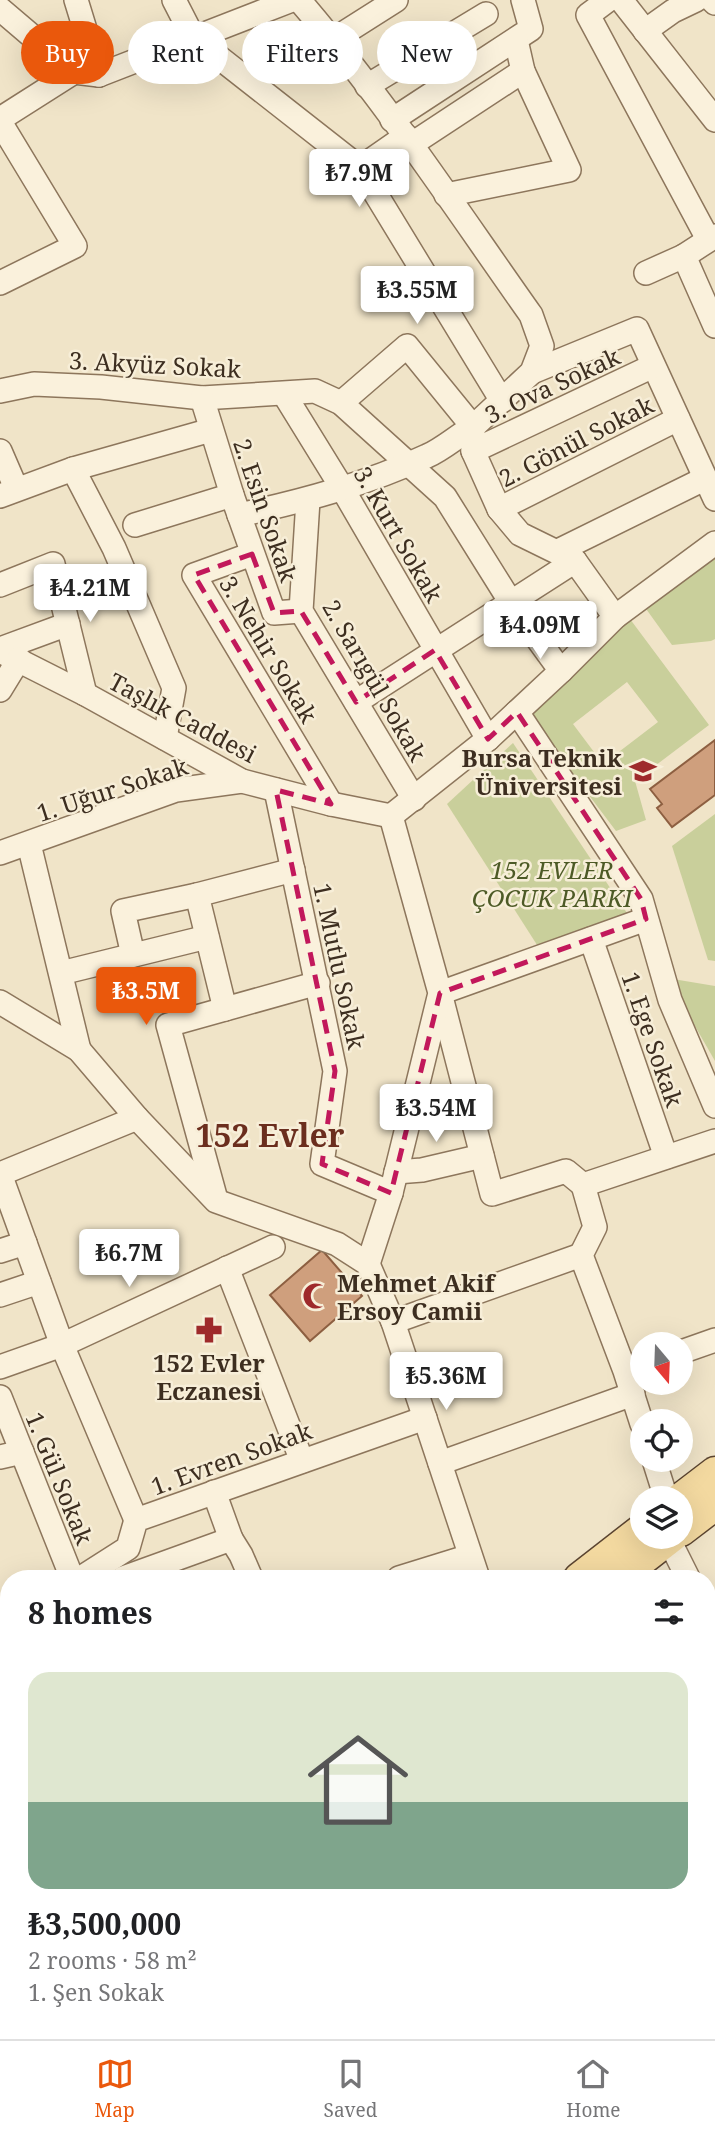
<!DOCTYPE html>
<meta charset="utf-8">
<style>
:root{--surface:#fff;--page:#f6f6f6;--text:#202124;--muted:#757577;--line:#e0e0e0;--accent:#ea580c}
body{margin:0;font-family:"Noto Serif",serif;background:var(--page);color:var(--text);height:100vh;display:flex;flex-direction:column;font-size:26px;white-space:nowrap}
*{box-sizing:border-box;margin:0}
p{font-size:23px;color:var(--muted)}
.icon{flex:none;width:38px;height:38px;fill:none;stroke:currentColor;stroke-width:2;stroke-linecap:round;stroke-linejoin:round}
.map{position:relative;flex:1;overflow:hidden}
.drawer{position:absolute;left:0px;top:1570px;width:716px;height:471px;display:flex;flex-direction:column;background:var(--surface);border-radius:28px 28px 0 0;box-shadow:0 7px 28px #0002}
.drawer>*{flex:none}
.guide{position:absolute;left:21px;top:21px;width:674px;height:63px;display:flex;gap:14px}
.needle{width:46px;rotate:161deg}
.fabs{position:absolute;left:630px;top:1332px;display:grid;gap:14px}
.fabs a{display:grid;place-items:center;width:63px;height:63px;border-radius:50%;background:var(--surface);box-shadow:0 7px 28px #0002;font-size:35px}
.price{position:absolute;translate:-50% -60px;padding:0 16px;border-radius:7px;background:#fff;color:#222;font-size:23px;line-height:46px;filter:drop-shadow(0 2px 4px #0008)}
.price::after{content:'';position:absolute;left:50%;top:42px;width:21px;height:16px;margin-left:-10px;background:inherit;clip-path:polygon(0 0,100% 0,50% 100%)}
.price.active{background:var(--accent);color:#fff}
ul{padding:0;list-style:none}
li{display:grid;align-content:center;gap:14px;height:371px;padding:0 28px}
li span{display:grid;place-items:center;height:217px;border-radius:21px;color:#555}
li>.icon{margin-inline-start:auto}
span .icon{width:126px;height:126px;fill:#fffc;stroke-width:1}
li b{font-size:30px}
h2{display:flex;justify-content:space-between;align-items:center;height:84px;padding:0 28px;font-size:30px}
.chip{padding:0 24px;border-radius:32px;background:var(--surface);box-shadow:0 7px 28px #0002;font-size:24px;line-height:63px}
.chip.active{background:var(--accent);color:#fff}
.menu{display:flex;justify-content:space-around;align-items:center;height:98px;border-top:2px solid var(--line);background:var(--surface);font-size:19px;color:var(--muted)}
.menu a{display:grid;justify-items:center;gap:4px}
.menu .active{color:var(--accent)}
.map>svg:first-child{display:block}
</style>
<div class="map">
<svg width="715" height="2039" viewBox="0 0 715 2039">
<rect width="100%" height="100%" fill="#f0e4c8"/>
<g fill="#c9cf9b" fill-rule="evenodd">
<path d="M715 549V639L711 641 672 645 644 606Z"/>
<path d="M630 619 709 725 635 781 646 820 616 831 526 712ZM627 682 658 722 603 764 573 724Z"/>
<path d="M513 743 627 913 539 948 447 804Z"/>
<path d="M715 814V961L708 960 672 846Z"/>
<path d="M673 979 715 986V1061L676 993Z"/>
<path d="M80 2032H239L242 2039H79Z"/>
</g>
<g fill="#cf9f7d" stroke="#8d5f41" stroke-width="2">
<path d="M715 740V795L672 827 657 808 662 804 650 789Z"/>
<path d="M322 1250 362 1296 310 1341 270 1295Z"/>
</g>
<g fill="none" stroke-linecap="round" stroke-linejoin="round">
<g stroke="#8d765c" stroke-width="26">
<g id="minor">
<path d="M76 0 99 75"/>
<path d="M174 0 193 37 360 168 502 401"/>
<path d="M299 0C384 99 456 209 531 315L542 346 532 372 473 427V451L499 509 520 534 575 561 615 617"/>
<path d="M608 0 588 15 708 239"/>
<path d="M621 0 715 120"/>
<path d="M712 0 715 3"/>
<path d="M0 9 74 72 99 75 292 0"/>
<path d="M645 31 673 11 696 0"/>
<path d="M333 40 396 0"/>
<path d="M367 86 486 14"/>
<path d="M0 119 74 72"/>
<path d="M392 120 531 29 523 0"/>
<path d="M0 122 75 246 0 283"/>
<path d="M412 144 523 71"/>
<path d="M360 168 406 136"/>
<path d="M446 195 569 170 523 71 516 40"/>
<path d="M684 256 715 326"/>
<path d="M646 273 684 256 715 236"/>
<path d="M532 372 637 329 715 499"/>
<path d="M0 391 34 384 101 387 202 398 315 391 341 403 445 497 510 601 561 671"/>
<path d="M284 394 342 488 488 739"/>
<path d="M202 398 232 495 274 613 301 611"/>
<path d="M0 451 16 488"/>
<path d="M473 451 653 366"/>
<path d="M73 469 114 548 174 688 165 738"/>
<path d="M0 496 73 469 211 430"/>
<path d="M308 500 301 611 414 799"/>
<path d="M499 509 678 419"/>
<path d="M239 515C303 501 367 484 427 456 443 449 457 436 473 427L407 346 341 403"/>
<path d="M135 525 232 495"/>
<path d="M558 551 704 479"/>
<path d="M252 554 194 575 331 804"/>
<path d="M0 585 53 564 85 694"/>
<path d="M0 649 68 624"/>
<path d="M0 651 85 694 242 781 331 804 391 816"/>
<path d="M0 690 19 659"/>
<path d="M356 702 575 561"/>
<path d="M517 712 641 899 670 1000 715 1106"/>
<path d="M276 790 335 1071 322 1164 391 1193"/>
<path d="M391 816 488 739 561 671 615 617 715 543"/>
<path d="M29 844 79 1050"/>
<path d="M0 853 176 790 242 781"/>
<path d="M646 919 440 993 492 1194 566 1171 583 1185 715 1141"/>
<path d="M591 939 666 1157"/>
<path d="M133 955 123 911 197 895"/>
<path d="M61 973 207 937"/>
<path d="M0 1002 79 1050 137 1118 216 1201 337 1244 368 1264 393 1322 478 1578"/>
<path d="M225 1009 197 895 293 870"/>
<path d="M396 1172 422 1170 482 1156"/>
<path d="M0 1174 62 1345 136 1520"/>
<path d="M0 1174 137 1118"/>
<path d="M583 1185 595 1227 581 1255 625 1371 642 1424"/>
<path d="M215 1196 168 1025 318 983"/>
<path d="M0 1251 25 1243"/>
<path d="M368 1264 391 1193 440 993 391 816"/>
<path d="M227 1268 302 1461"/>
<path d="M0 1295 39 1282"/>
<path d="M393 1322 581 1255"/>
<path d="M681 1352 715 1340"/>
<path d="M0 1367 62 1345 273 1247"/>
<path d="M0 1397 72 1578"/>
<path d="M0 1457 22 1452"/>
<path d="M654 1460 666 1498"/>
<path d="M440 1463 633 1394"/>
<path d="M214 1492 231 1539"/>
<path d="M669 1540 688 1578"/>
<path d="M81 1578 128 1548 136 1520 425 1418"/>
<path d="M123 1578 231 1539 241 1555 251 1578"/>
<path d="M399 1578 470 1556"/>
<path d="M707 1619 715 1636"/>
<path d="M0 1633 9 1630"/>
<path d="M707 1753 715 1767"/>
<path d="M0 1788 9 1812"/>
<path d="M707 1807 715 1801"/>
<path d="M707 1865 715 1877"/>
<path d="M707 2002 715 2014"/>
<path d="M391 2032 394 2039"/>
<path d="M440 2032 443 2039"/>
<path d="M602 2032 605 2039"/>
<path d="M543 2039 564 2032"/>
</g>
</g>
<g stroke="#5b4430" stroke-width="33">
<g id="major">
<path d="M681 1498 715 1472"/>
<path d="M681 1531 715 1505"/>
<path d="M579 1578 642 1529"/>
<path d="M619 1578 673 1536"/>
<path d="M0 1941 9 1943"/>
<path d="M0 1988 9 2025"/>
<path d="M28 2039 30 2032"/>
</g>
</g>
<use href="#minor" stroke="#faf1dc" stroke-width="23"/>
<use href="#major" stroke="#f3d9a0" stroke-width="30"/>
</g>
<path fill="none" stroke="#c2185b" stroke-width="5" stroke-dasharray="14 9" stroke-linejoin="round" d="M252 554 274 613 301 611 356 702 435 650 488 739 517 712 641 899 646 919 440 993 391 1193 322 1164 335 1071 276 790 331 804 194 575Z"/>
<defs>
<g id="university-bare" transform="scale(2.1)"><path d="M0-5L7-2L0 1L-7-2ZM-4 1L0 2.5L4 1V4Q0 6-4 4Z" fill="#9e2a2b" stroke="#f7eed8" stroke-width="2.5" paint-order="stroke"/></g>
<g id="mosque-bare" transform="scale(2.1)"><path d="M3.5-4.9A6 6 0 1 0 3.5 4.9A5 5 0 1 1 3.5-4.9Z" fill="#9e2a2b" stroke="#f7eed8" stroke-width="2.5" paint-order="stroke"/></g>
<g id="pharmacy-bare" transform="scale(2.1)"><path d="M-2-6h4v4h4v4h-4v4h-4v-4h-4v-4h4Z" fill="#9e2a2b" stroke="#f7eed8" stroke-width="2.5" paint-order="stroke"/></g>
</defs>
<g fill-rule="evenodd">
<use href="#university-bare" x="643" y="771"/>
<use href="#mosque-bare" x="316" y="1296"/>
<use href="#pharmacy-bare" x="209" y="1330"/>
</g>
<g text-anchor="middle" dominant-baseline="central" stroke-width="5" stroke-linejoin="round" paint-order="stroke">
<g font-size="24" fill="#3d2e20" stroke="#f7eed8">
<text transform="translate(155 364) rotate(3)">3. Akyüz Sokak</text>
<text transform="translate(552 385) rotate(-25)">3. Ova Sokak</text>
<text transform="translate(576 441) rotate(-27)">2. Gönül Sokak</text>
<text transform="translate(266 510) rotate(71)">2. Esin Sokak</text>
<text transform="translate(399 534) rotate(60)">3. Kurt Sokak</text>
<text transform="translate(269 649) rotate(59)">3. Nehir Sokak</text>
<text transform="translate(375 680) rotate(60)">2. Sarıgül Sokak</text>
<text transform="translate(183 717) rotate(28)">Taşlık Caddesi</text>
<text transform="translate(112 789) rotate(-18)">1. Uğur Sokak</text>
<text transform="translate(340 966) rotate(78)">1. Mutlu Sokak</text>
<text transform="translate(653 1039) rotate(71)">1. Ege Sokak</text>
<text transform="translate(231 1458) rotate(-20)">1. Evren Sokak</text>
<text transform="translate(60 1478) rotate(68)">1. Gül Sokak</text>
</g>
<g font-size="24" font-weight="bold" fill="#3d2e20" stroke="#f7eed8" text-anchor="end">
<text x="622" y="757">Bursa Teknik<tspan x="622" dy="28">Üniversitesi</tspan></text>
<text x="337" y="1282" text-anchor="start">Mehmet Akif<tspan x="337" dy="28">Ersoy Camii</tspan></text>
<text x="209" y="1362" text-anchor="middle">152 Evler<tspan x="209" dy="28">Eczanesi</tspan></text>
</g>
<g font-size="24" font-style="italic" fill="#4d5a26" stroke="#f7eed8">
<text x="552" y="869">152 EVLER<tspan x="552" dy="28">ÇOCUK PARKI</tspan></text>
</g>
<g font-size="32" font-weight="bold" fill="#6b2e1e" stroke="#f7eed8">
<text x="270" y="1134">152 Evler</text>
</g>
</g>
</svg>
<div class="fabs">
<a><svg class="needle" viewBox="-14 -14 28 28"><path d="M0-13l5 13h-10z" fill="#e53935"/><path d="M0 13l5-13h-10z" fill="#757577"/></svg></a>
<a><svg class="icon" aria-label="locate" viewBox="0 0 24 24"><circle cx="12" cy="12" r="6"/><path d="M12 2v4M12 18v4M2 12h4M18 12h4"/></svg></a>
<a><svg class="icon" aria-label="layers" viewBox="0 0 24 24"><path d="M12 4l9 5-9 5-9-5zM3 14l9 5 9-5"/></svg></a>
</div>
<b class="price" style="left:359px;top:209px">₺7.9M</b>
<b class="price" style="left:417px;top:326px">₺3.55M</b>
<b class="price" style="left:90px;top:624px">₺4.21M</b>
<b class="price" style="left:540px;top:661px">₺4.09M</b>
<b class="price active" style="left:146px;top:1027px">₺3.5M</b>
<b class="price" style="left:436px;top:1144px">₺3.54M</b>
<b class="price" style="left:129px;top:1289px">₺6.7M</b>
<b class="price" style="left:446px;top:1412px">₺5.36M</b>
<div class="guide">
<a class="chip active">Buy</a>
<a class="chip">Rent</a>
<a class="chip">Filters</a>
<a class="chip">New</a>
</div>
<section class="drawer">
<h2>8 homes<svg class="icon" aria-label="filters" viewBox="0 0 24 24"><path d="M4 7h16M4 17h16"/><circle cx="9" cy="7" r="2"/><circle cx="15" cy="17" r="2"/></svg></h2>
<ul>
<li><span style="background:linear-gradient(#dfe7d0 60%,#7fa58c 0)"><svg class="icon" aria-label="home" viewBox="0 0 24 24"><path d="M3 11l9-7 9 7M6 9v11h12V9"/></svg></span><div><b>₺3,500,000</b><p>2 rooms · 58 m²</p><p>1. Şen Sokak</p></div></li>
</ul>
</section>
</div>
<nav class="menu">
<a class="active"><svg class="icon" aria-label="map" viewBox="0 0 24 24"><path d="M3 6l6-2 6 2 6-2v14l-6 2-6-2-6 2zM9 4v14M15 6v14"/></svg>Map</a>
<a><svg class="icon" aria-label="saved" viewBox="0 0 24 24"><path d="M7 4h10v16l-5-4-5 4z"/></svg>Saved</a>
<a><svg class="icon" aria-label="home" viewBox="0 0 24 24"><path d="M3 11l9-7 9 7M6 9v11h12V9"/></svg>Home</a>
</nav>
